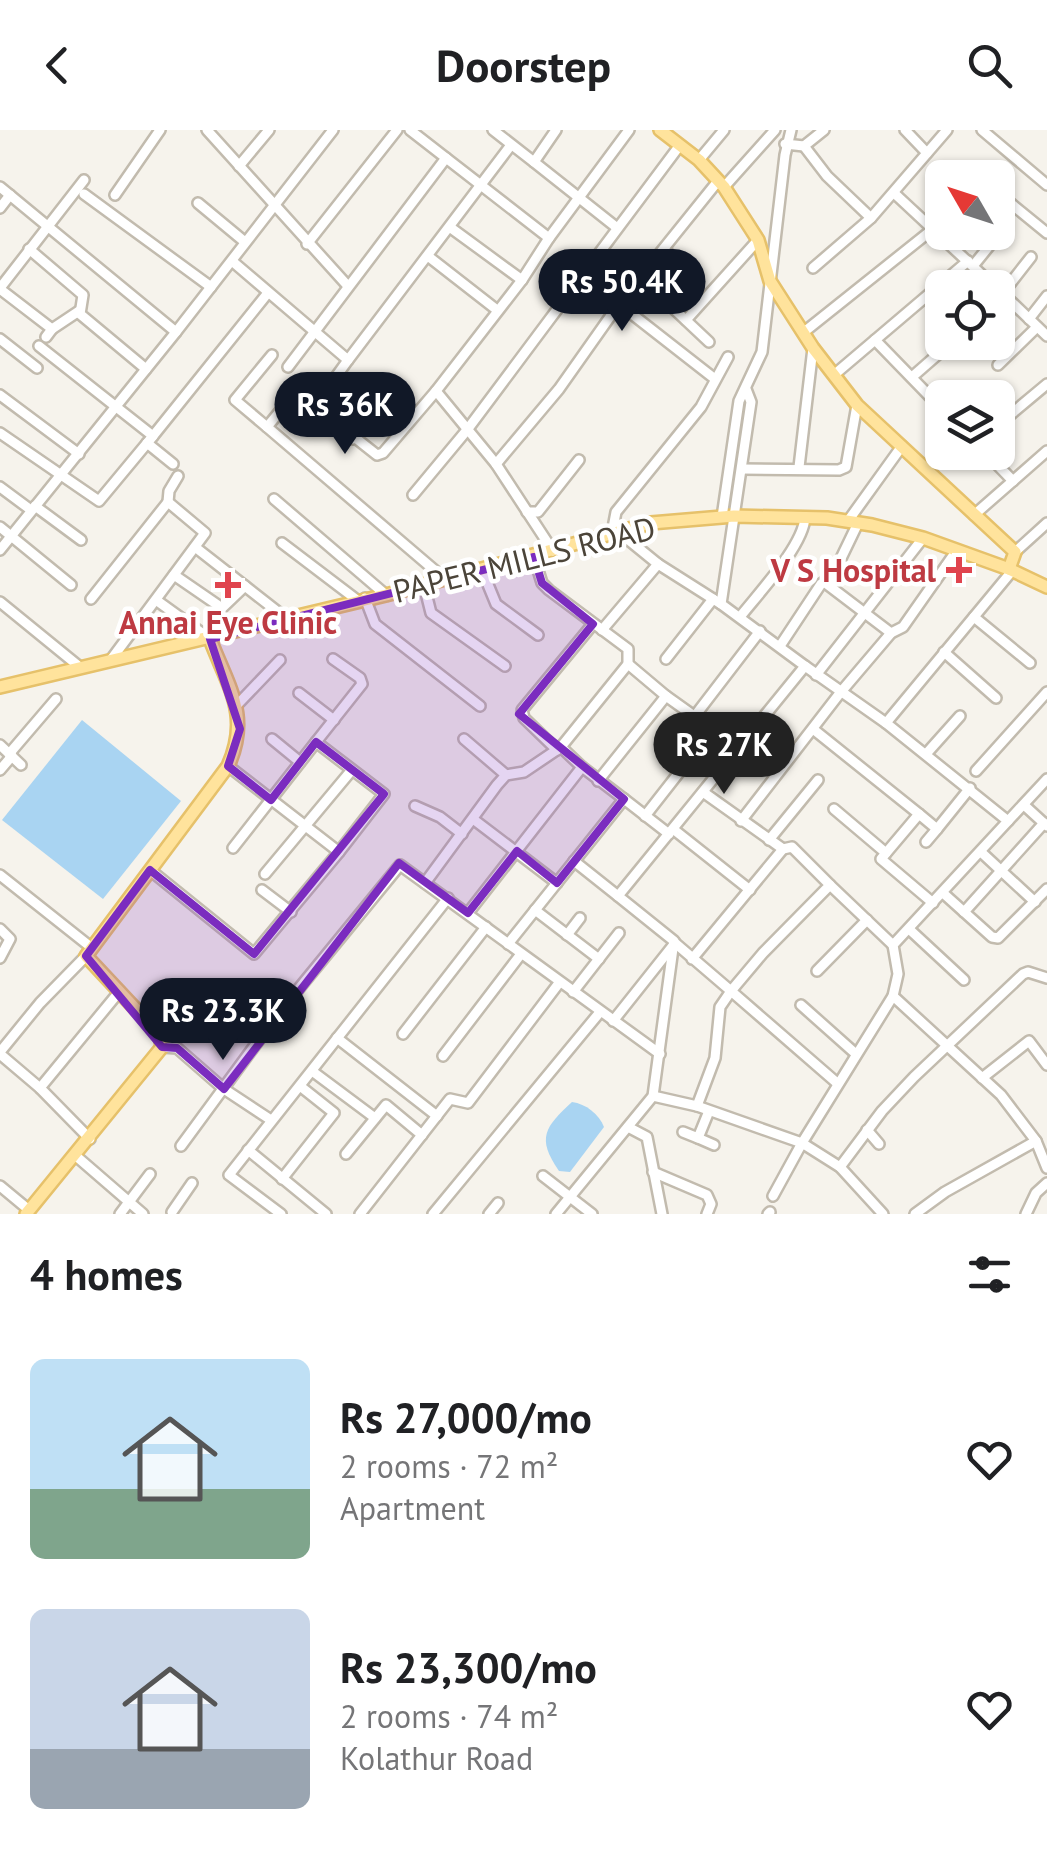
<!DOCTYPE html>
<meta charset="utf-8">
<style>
:root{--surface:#fff;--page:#f2f2f2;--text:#202124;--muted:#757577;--accent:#111827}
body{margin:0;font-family:"PT Sans",sans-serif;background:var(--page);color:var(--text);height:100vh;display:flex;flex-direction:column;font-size:38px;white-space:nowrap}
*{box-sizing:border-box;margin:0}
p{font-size:32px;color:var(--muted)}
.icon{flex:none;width:55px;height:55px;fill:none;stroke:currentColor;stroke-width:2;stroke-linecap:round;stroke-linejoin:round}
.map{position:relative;height:1084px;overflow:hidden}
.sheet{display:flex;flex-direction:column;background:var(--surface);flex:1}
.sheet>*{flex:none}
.needle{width:65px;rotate:309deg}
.fabs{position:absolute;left:925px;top:30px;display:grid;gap:20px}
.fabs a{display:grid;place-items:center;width:90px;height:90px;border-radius:15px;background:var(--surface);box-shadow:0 2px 8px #0004;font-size:50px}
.price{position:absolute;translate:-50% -85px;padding:0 22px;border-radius:35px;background:var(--accent);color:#fff;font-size:32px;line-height:65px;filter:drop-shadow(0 2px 5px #0008)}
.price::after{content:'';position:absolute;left:50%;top:60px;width:30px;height:22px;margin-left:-15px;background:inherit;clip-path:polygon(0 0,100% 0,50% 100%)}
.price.on{background:#222;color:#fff}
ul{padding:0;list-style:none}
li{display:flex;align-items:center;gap:30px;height:250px;padding:0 30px}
li span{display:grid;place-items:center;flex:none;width:280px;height:200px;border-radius:15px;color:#555}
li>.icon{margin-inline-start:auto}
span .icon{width:120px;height:120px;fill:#fffc;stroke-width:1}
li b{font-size:42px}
h2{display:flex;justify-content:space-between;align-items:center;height:120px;padding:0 30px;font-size:42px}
header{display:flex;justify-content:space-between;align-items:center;height:130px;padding:0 30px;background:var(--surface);font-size:45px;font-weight:700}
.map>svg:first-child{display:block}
</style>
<header><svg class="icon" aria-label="back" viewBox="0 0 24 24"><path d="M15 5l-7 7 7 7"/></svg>Doorstep<svg class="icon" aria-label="search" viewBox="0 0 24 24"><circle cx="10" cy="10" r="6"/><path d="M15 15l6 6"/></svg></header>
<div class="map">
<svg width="1047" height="1084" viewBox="0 0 1047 1084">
<rect width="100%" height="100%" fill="#f6f3ec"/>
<g fill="#a9d4f2">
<path d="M82 590 181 671 103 769 2 690Z"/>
<path d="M572 972C586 974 599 984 604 997L570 1042 559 1041C536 1008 545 997 572 972Z"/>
</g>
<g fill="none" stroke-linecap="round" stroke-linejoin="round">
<g stroke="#c2bbae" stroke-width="14">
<g id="minor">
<path d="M207 0 347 155"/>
<path d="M493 0 534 32 556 0"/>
<path d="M905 0 927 23"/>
<path d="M982 0 1047 55"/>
<path d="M785 14 804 16 824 0"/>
<path d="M804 16 827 46 871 88"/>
<path d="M446 28 549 108 522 150 436 261 496 334 553 421"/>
<path d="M699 30 724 0"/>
<path d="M534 32 616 97"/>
<path d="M239 36 269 0"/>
<path d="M0 57 176 202 333 0"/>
<path d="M724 57 775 0"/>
<path d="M894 63 996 158"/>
<path d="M998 63 1047 103"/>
<path d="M84 64 211 157"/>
<path d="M115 65 160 0"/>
<path d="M198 73 245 112"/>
<path d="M0 78 10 65"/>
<path d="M451 98 522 150"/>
<path d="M549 108 629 0"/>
<path d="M307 114 397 0"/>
<path d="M29 119 83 165 80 184 146 239"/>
<path d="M664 120 689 139"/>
<path d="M429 127 497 180"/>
<path d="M232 131 348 230 511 15"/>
<path d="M973 136 994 110 986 102"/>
<path d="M813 138 871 88 947 0"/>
<path d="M641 148 709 212"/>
<path d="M0 158 84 50"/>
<path d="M0 159 52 199 46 207"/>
<path d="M998 159 1047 206"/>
<path d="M1002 164 1031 127"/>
<path d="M619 174 715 249"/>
<path d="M1029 189 1047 166"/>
<path d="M686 190 758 110"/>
<path d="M52 199 79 181"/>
<path d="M804 202 933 99"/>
<path d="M0 209 37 238"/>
<path d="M875 210 942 279"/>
<path d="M39 216 153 306 267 164"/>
<path d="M348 230 315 276 377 325 383 323 436 261"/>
<path d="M998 235 1037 197"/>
<path d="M288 237 446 28 410 0"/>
<path d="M835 244 968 131"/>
<path d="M912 247 952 212"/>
<path d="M304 252 267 297 446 450"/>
<path d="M0 265 79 324"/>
<path d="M998 295 1047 254"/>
<path d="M267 297 235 270 272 225"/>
<path d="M0 303 99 371 153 306"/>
<path d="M353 309 384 270"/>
<path d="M147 313 173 334"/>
<path d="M985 322 1013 351"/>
<path d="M496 334 559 259 619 174 718 51"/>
<path d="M799 337 813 218"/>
<path d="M742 339 839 340 846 337 857 275"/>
<path d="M0 357 31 380"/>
<path d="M413 365 467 300 680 15"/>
<path d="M274 369 386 465"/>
<path d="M168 372 169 361 178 346"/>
<path d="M35 376 81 410"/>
<path d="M527 382H538L579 330"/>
<path d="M974 385 1047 321"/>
<path d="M722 387 739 271 762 222 785 25 791 0"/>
<path d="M848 391 902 316"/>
<path d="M0 397 71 455"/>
<path d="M612 403 616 382 701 277 728 227"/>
<path d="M620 403 658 434"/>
<path d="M282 413 357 470"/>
<path d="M195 417 287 489"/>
<path d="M0 420 176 202"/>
<path d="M1015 422 1047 393"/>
<path d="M482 440 496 474 538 505"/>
<path d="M174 445 222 478 245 456"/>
<path d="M824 452 891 503"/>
<path d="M424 455 431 483 505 536"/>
<path d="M365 468 375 494 480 576"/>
<path d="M91 469 168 372 205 403 110 531"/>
<path d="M156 470 210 509"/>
<path d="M0 472 81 538"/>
<path d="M740 487C758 464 804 415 805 387"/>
<path d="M974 487 1030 533"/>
<path d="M602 500 658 434 721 474"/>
<path d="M780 516 821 454 832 447 858 393"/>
<path d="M944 522 996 568"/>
<path d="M333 529 360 548 362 554 316 612 384 664 339 722"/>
<path d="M666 529 713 469"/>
<path d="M816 545 923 408"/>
<path d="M299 563 334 590"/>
<path d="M236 576 280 530"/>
<path d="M694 587 760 501"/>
<path d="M886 593 1012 441"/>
<path d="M813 599 919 684"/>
<path d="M710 603 735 622"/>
<path d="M272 609 300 632"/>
<path d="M464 609 506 645"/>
<path d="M0 615 21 635"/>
<path d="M557 620 524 588 522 580 593 494"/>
<path d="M9 624 56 569"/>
<path d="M926 624 960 586"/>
<path d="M0 640 12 626"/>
<path d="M976 641 1047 562"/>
<path d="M598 651 666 566 628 534"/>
<path d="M703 662 783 719"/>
<path d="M624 669 669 704"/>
<path d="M1024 675 1047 696"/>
<path d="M415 676 440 687 462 704"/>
<path d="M834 679 886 723"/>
<path d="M645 686 710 603 708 596 666 566"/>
<path d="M473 689 557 753"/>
<path d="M741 691 840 563 891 503 903 497 957 420"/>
<path d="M1008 691 1047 649"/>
<path d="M673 699 750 760"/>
<path d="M769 710 818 650"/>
<path d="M926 712 937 699"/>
<path d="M233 718 316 612"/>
<path d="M981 722 1035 772"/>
<path d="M574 731 618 766"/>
<path d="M150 740 254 824 339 722 228 636"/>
<path d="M265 744 351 641"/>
<path d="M0 745 92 818"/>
<path d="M425 753 497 655 506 645 524 642 561 617 628 534V519L549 460 542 453 534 427"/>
<path d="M830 755 893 815"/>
<path d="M262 760 291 782"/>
<path d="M943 763 992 807 998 808 1047 759"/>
<path d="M933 773 881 729 919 684 937 699 970 658"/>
<path d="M535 780 599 829"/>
<path d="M964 782 1044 693"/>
<path d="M468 783 582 637 561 617"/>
<path d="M0 799 10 809 0 828"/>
<path d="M909 799 964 850"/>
<path d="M567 805 580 788"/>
<path d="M508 814 624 669 582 637"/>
<path d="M817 841 867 790"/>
<path d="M573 862 619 803"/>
<path d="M893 866 1001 965 1036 1011"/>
<path d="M801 875 856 924"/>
<path d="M613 891 675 813 731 861 763 823 830 755 792 717 783 719 692 829"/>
<path d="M403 904 486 797"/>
<path d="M337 908 437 986"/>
<path d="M162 917 177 918 224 959 271 990"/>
<path d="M0 922 40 873 86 826"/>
<path d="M0 924 40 958 90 1009"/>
<path d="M443 926 521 824"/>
<path d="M312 941 375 988"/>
<path d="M982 948 1029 911 1047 935"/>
<path d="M40 958 119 862"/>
<path d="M653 966 697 976 802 1013 893 866 898 844 893 815 1008 691 886 593 805 536"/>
<path d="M697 976 715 928 720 877 731 861 837 953"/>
<path d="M628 997 647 1007 662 1084"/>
<path d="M867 1000 879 1014"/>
<path d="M683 1002 698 1008 709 981"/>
<path d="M698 1008 714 1015"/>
<path d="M181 1016 278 884 400 735 660 924"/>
<path d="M248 1020 326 1084"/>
<path d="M346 1024 386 975 422 1005"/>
<path d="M76 1026 143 1084"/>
<path d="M840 1037 882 981 914 947 1023 844 1028 842 1047 848"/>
<path d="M653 1042 707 1065 711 1074 707 1084"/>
<path d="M543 1046 592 1084"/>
<path d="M282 1049 334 983 300 956"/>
<path d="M0 1056 29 1080"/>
<path d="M773 1066 802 1013 840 1037 883 1084"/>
<path d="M172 1082 192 1053"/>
<path d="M120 1084 150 1044"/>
<path d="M281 1084 229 1045 448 768"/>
<path d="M360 1084 450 969 468 973 559 853"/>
<path d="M433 1084 600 882"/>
<path d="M489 1084 498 1073"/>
<path d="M556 1084 653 966 674 811 618 766 805 536 721 474 751 272 746 259"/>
<path d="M768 1084 770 1082"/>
<path d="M915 1084 945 1062 1036 1011 1047 1038"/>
<path d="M1026 1084 1036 1063 1047 1053"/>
</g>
</g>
<g stroke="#e6c16a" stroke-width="16">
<g id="major">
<path d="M660 0 699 30 724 57 758 110 770 151 813 218 857 275 1015 422 1009 439"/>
<path d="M0 557 386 465 651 393 734 386 827 388 872 395 923 408 1009 439 1047 457"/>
<path d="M26 1084 162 917 160 905 86 826 228 636C251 585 228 557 210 509"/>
</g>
</g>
<use href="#minor" stroke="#fff" stroke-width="9"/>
<use href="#major" stroke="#ffe39c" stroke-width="11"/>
</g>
<path fill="#7b2cbf" fill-opacity="0.2" stroke="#7b2cbf" stroke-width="8" stroke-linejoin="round" d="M534 427 542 453 593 494 519 584 624 669 557 753 517 721 468 783 399 733 224 959 177 918 162 917 86 826 150 740 254 824 384 664 316 612 271 670 228 636 240 599 210 509Z"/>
<g fill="#e0444e" stroke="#fff" stroke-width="4">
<path d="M954 425h10v10h10v10h-10v10h-10v-10h-10v-10h10z"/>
<path d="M223 440h10v10h10v10h-10v10h-10v-10h-10v-10h10z"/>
</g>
<g text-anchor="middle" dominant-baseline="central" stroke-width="9" stroke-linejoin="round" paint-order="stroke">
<g font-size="32" fill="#4b4439" stroke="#fff">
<text transform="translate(524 429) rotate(-14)">PAPER MILLS ROAD</text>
</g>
<g font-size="32" font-weight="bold" fill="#be3a42" stroke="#fff" text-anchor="end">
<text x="936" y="440">V S Hospital</text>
<text x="228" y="492" text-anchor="middle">Annai Eye Clinic</text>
</g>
</g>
</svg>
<div class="fabs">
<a><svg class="needle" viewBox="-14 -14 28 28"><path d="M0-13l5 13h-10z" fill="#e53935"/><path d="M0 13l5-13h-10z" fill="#757577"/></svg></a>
<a><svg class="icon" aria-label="locate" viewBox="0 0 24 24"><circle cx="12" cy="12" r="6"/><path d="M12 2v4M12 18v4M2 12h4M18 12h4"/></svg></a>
<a><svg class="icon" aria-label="layers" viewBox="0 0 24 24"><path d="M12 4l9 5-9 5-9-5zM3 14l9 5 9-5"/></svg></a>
</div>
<b class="price" style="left:622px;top:204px">Rs 50.4K</b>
<b class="price" style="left:345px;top:327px">Rs 36K</b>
<b class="price on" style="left:724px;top:667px">Rs 27K</b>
<b class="price" style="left:223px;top:933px">Rs 23.3K</b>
</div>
<section class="sheet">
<h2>4 homes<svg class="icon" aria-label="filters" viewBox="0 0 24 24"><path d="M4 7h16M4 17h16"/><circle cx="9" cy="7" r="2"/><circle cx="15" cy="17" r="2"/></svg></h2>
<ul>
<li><span style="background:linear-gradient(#bfe0f5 65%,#7fa58c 0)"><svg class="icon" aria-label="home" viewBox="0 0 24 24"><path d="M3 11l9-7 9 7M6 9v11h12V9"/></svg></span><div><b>Rs 27,000/mo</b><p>2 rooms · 72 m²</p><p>Apartment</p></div><svg class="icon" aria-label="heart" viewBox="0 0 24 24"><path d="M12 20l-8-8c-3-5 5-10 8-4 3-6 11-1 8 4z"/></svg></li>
<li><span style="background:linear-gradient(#c9d6e8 70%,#9aa5b1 0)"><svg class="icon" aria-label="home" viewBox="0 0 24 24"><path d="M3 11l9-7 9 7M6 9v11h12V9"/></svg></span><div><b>Rs 23,300/mo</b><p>2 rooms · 74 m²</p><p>Kolathur Road</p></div><svg class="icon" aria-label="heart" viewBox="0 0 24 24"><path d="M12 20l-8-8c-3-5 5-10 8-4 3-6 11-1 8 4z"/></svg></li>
</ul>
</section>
